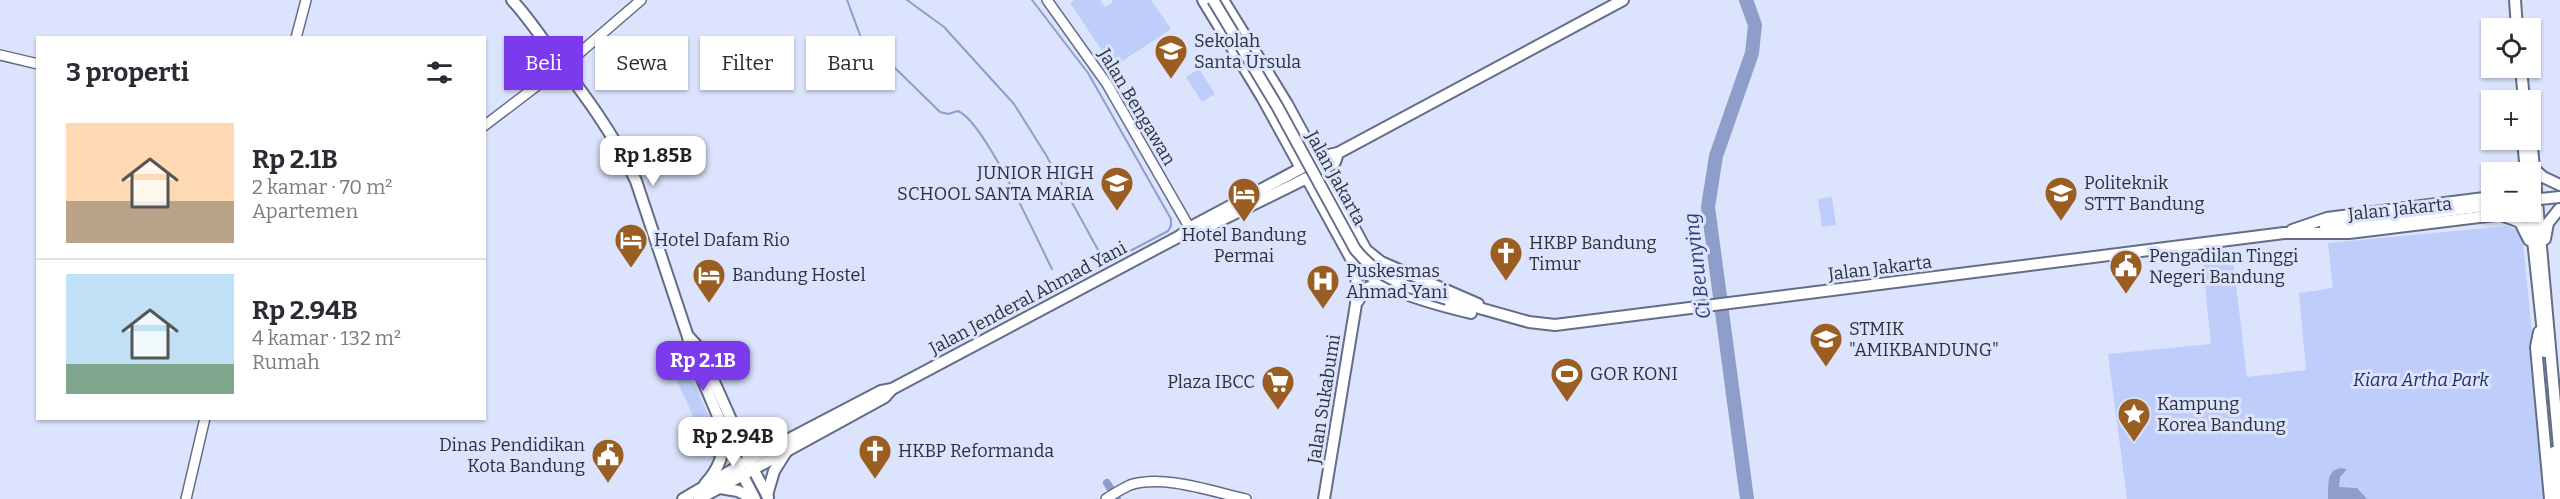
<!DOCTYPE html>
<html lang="id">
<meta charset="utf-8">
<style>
:root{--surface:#fff;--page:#f2f2f3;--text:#2b2b33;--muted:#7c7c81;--line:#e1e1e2;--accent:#7c3aed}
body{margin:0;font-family:Bitter,serif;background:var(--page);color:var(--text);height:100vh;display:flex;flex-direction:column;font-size:22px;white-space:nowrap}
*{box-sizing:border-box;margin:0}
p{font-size:20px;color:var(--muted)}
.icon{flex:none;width:33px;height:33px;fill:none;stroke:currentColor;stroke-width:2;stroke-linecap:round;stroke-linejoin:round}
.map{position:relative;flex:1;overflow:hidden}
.panel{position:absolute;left:36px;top:36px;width:450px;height:384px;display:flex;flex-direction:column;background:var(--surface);border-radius:0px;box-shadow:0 2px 4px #0004}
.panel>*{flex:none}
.hud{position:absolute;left:504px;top:36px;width:570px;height:54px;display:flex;gap:12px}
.fabs{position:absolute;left:2481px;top:18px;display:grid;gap:12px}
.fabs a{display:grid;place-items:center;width:60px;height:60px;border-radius:0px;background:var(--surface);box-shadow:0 2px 4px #0004;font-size:30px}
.price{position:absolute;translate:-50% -51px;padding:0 14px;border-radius:12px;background:#fff;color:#222;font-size:20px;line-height:39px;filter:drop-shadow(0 2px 3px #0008)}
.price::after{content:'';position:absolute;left:50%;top:36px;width:18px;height:14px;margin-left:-9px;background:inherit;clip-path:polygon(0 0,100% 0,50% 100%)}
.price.selected{background:var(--accent);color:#fff}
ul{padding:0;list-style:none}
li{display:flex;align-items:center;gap:18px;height:150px;padding:0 30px}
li+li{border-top:2px solid var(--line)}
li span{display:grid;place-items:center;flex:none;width:168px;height:120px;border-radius:0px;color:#555}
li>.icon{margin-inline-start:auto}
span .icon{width:72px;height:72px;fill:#fffc;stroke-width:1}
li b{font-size:26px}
h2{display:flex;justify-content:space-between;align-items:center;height:72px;padding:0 30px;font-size:26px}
.pill{padding:0 21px;border-radius:0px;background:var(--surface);box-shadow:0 2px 4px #0004;font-size:21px;line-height:54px}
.pill.selected{background:var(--accent);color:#fff}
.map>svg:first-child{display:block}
</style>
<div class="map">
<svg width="2560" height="499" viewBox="0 0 2560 499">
<rect width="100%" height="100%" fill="#dbe4fc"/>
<g fill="#becdfa">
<path d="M1075 0H1100L1105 7 1113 2 1112 0H1151L1171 29 1113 67 1070 3Z"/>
<path d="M1199 69 1215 94 1202 102 1186 77Z"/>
<path d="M1832 197 1836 225 1822 227 1818 199Z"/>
<path d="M2508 226 2519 231 2523 242 2548 499H2127L2108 354 2211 344 2202 255 2232 252 2247 377 2306 370 2299 293 2333 288 2328 243Z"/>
<path d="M685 365 720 440V445L715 463 671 368Z"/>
</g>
<path fill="#8f9dca" d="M2341 468 2347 469 2340 477 2339 487 2357 488 2367 499H2328C2329 486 2325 471 2341 468Z"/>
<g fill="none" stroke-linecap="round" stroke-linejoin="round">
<g stroke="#8f9dca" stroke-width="2">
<path d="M847 0 863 43 893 66 940 112 948 114 958 111C985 122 1036 238 1052 269"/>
<path d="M907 0 944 27 1014 104 1046 155 1103 259 1111 261 1168 231 1171 226V219L1088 73 1032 0"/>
</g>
<path stroke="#8f9dca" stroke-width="8" d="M1107 483 1117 499"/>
<path stroke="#8f9dca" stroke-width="14" d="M1746 0 1755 25 1752 53 1716 156 1708 207 1747 499"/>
<g stroke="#646d87" stroke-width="12">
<g id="tertiary">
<path d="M1047 0 1107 84 1192 232"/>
<path d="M296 38 306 0"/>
<path d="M0 55 38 64"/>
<path d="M484 126 576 56 641 0"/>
<path d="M186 499 205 418"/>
<path d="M1106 499C1113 494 1122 489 1130 485 1164 474 1213 492 1246 499"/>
</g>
</g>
<g stroke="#646d87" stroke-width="14">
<g id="secondary">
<path d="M512 0C527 16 539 34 552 52 584 94 614 134 636 181L688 337 691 352 739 466"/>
<path d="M689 337 699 348 749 460"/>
<path d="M737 430C749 443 766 445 783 442"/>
<path d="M705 484C718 470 725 455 723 436"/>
</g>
</g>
<g stroke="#646d87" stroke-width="14">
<g id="primary">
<path d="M1203 0 1262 97 1301 168"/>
<path d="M1223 0 1287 104 1366 250 1381 262 1478 304"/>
<path d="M2515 0 2517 28"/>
<path d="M2521 68 2524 100"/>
<path d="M2530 124 2560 459"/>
<path d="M2523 140 2526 172"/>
<path d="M2534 169 2543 177 2560 185"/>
<path d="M1304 179 1309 182 1354 264C1387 292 1430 303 1471 313"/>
<path d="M2530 212 2545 352"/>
<path d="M2504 216 2520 222 2529 240"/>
<path d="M2325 227 2492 205"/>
<path d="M2292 230 2327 218 2492 197"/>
<path d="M1180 236 1189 228 1324 156 1338 153 1623 0"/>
<path d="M2545 239 2548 223 2560 208"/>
<path d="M1447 299 1529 322 1555 325 2284 233H2349L2520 212"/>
<path d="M1358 301 1364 290 1379 282"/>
<path d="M2539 332 2536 347 2550 499"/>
<path d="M2554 452 2559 499"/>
<path d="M750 463 768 497"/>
<path d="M740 470 755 499"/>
<path d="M720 488 738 491 753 499"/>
<path d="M767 495 774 471 786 452"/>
<path d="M683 499 749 460 881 391 892 389"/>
<path d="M699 499 885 397 892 389 1180 236 1193 234 1323 170 1335 162 1338 153"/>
<path d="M1324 499 1356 304 1357 284 1354 264"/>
</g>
</g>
<use href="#tertiary" stroke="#fff" stroke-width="9"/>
<use href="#secondary" stroke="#fff" stroke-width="10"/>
<use href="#primary" stroke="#fff" stroke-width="10"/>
<g stroke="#646d87" stroke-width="14" stroke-linecap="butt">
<g id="primary-bridge">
<path d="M1213 0 1277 106 1355 249C1378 279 1412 289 1447 299"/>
<path d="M2530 200 2560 197"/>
</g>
</g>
<use href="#primary-bridge" stroke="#fff" stroke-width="10"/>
</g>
<defs>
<g id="school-pin" transform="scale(1.725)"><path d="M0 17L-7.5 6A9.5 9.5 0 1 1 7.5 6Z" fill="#9b5e22" stroke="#dbe4fc"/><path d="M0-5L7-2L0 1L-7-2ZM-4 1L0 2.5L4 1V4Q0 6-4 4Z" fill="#fff"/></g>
<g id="university-pin" transform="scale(1.725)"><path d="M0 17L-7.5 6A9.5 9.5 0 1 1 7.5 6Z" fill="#9b5e22" stroke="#dbe4fc"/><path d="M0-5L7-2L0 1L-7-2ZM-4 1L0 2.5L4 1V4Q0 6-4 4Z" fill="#fff"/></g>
<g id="hotel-pin" transform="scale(1.725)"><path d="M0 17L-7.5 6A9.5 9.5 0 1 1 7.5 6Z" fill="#9b5e22" stroke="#dbe4fc"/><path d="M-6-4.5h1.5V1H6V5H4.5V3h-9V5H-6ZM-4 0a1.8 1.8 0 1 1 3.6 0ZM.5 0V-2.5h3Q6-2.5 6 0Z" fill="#fff"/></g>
<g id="church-pin" transform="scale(1.725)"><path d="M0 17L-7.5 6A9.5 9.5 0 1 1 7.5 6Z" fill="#9b5e22" stroke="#dbe4fc"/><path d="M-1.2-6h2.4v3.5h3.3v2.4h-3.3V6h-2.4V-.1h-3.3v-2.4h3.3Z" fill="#fff"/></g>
<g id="civic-pin" transform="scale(1.725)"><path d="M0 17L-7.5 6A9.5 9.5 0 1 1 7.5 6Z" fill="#9b5e22" stroke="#dbe4fc"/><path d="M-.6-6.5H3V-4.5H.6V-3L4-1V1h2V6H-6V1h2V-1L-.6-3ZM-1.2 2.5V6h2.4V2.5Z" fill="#fff"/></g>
<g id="hospital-pin" transform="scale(1.725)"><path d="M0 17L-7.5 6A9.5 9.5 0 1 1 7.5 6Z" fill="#9b5e22" stroke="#dbe4fc"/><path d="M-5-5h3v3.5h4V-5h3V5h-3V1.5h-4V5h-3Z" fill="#fff"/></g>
<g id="stadium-pin" transform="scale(1.725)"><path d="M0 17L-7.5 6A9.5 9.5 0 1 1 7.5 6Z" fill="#9b5e22" stroke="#dbe4fc"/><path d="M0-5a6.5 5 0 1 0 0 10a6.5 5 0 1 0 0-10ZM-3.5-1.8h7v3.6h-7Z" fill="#fff"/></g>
<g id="supermarket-pin" transform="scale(1.725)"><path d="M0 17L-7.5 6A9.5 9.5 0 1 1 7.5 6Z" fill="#9b5e22" stroke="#dbe4fc"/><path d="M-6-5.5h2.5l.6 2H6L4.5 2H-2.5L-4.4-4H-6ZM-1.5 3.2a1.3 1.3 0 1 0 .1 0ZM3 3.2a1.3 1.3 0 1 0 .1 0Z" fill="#fff"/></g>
<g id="sight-pin" transform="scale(1.725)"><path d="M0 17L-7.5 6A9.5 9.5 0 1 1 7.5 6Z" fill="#9b5e22" stroke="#dbe4fc"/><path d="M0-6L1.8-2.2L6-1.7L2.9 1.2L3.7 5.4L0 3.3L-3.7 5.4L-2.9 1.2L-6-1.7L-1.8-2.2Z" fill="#fff"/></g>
</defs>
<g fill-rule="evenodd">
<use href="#school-pin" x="1171" y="51"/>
<use href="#school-pin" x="1117" y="183"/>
<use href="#university-pin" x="2061" y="193"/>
<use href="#hotel-pin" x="1244" y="194"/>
<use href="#hotel-pin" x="631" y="240"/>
<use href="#church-pin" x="1506" y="253"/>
<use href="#civic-pin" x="2126" y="266"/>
<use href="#hotel-pin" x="709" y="275"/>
<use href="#hospital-pin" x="1323" y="281"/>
<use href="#university-pin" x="1826" y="339"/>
<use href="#stadium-pin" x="1567" y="374"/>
<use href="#supermarket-pin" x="1278" y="382"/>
<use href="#sight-pin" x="2134" y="414"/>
<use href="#church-pin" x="875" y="451"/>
<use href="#civic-pin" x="608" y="455"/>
</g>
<g text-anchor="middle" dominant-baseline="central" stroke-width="6" stroke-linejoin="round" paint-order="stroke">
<g font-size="18" fill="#2d313c" stroke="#dbe4fc" text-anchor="start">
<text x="1194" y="41">Sekolah<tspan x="1194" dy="21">Santa Ursula</tspan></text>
<text x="1094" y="173" text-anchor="end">JUNIOR HIGH<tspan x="1094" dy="21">SCHOOL SANTA MARIA</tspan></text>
<text x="2084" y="183">Politeknik<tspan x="2084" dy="21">STTT Bandung</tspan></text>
<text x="1244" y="235" text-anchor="middle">Hotel Bandung<tspan x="1244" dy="21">Permai</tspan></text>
<text x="654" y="240">Hotel Dafam Rio</text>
<text x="1529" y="243">HKBP Bandung<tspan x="1529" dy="21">Timur</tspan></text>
<text x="2149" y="256">Pengadilan Tinggi<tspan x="2149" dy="21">Negeri Bandung</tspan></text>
<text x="1346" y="271">Puskesmas<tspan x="1346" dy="21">Ahmad Yani</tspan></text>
<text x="732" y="275">Bandung Hostel</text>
<text x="1849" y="329">STMIK<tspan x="1849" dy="21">"AMIKBANDUNG"</tspan></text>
<text x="1590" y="374">GOR KONI</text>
<text x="1255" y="382" text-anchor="end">Plaza IBCC</text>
<text x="2157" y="404">Kampung<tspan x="2157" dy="21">Korea Bandung</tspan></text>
<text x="585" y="445" text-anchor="end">Dinas Pendidikan<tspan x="585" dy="21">Kota Bandung</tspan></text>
<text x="898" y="451">HKBP Reformanda</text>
</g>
<g font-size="18" fill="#2d313c" stroke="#dbe4fc">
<text transform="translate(1137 107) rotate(59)">Jalan Bengawan</text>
<text transform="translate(1336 178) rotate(61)">Jalan Jakarta</text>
<text transform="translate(2400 209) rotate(-6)">Jalan Jakarta</text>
<text transform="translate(1880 268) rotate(-7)">Jalan Jakarta</text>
<text transform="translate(1028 298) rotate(-28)">Jalan Jenderal Ahmad Yani</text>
<text transform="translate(1324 399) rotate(-81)">Jalan Sukabumi</text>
</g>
<g font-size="18" font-style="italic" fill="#222e65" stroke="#dbe4fc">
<text x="2421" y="380">Kiara Artha Park</text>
</g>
<g font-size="20" font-style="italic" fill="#2e3c74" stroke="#dbe4fc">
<text transform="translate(1697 266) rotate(-97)">Ci Beunying</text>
</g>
</g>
</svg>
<div class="fabs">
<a><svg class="icon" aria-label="locate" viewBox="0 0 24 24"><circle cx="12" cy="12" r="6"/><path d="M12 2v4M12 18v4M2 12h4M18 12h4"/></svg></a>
<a>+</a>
<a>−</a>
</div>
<b class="price" style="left:653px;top:187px">Rp 1.85B</b>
<b class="price selected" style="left:703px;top:392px">Rp 2.1B</b>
<b class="price" style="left:733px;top:468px">Rp 2.94B</b>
<div class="hud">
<a class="pill selected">Beli</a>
<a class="pill">Sewa</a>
<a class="pill">Filter</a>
<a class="pill">Baru</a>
</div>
<section class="panel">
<h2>3 properti<svg class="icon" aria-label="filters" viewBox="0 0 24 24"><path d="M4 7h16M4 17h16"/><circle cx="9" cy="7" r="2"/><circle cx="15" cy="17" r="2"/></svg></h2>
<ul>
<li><span style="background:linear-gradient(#ffd9b3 65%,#b9a48a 0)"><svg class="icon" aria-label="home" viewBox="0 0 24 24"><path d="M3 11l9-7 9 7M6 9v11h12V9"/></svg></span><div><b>Rp 2.1B</b><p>2 kamar · 70 m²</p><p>Apartemen</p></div></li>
<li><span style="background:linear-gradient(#bfe0f5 75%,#7fa58c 0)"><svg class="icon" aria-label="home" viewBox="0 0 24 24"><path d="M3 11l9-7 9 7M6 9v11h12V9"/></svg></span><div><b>Rp 2.94B</b><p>4 kamar · 132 m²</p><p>Rumah</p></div></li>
</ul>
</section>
</div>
